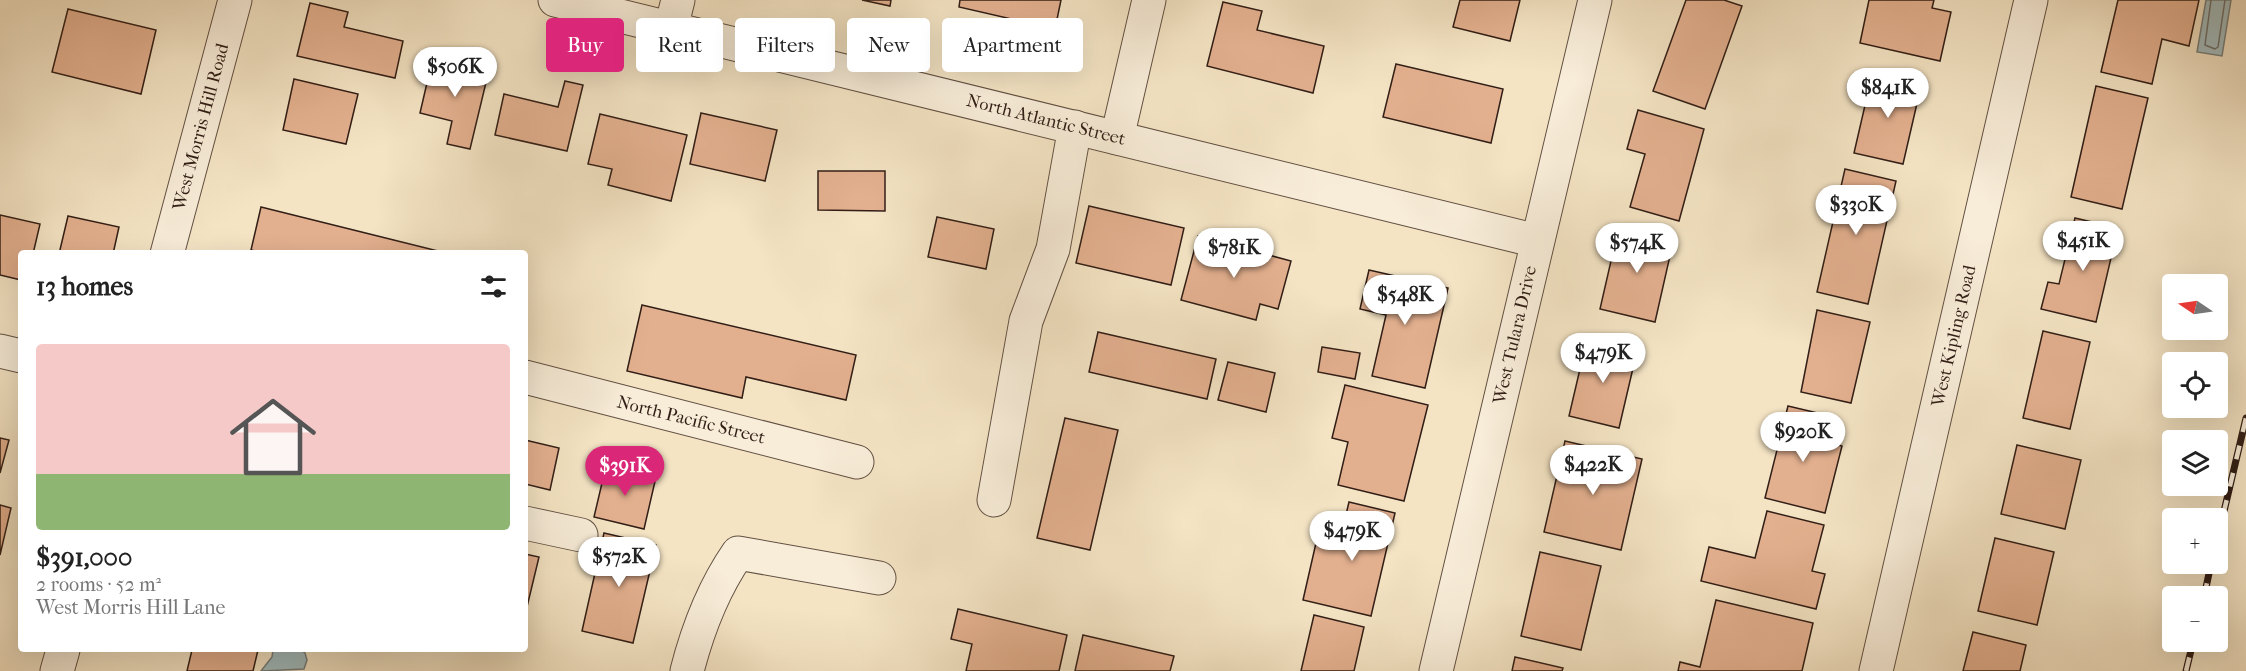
<!DOCTYPE html>
<meta charset="utf-8">
<style>
:root{--surface:#fff;--page:#f6f6f6;--text:#222;--muted:#767676;--line:#e0e0e0;--accent:#db2777}
body{margin:0;font-family:"IM FELL French Canon",serif;background:var(--page);color:var(--text);height:100vh;display:flex;flex-direction:column;font-size:22px;white-space:nowrap}
*{box-sizing:border-box;margin:0}
p{font-size:20px;color:var(--muted)}
.icon{flex:none;width:33px;height:33px;fill:none;stroke:currentColor;stroke-width:2;stroke-linecap:round;stroke-linejoin:round}
.map{position:relative;flex:1;overflow:hidden}
.drawer{position:absolute;left:18px;top:250px;width:510px;height:402px;display:flex;flex-direction:column;background:var(--surface);border-radius:6px;box-shadow:0 6px 24px #0002}
.drawer>*{flex:none}
.banner{position:absolute;left:546px;top:18px;width:570px;height:54px;display:flex;gap:12px}
.needle{width:39px;rotate:283deg}
.controls{position:absolute;left:2162px;top:274px;display:grid;gap:12px}
.controls a{display:grid;place-items:center;width:66px;height:66px;border-radius:6px;background:var(--surface);box-shadow:0 6px 24px #0002;font-size:30px}
.price{position:absolute;translate:-50% -51px;padding:0 14px;border-radius:21px;background:#fff;color:#222;font-size:20px;line-height:39px;filter:drop-shadow(0 2px 3px #0008)}
.price::after{content:'';position:absolute;left:50%;top:36px;width:18px;height:14px;margin-left:-9px;background:inherit;clip-path:polygon(0 0,100% 0,50% 100%)}
.price.on{background:var(--accent);color:#fff}
ul{padding:0;list-style:none}
li{display:grid;align-content:center;gap:12px;height:318px;padding:0 18px}
li+li{border-top:2px solid var(--line)}
li span{display:grid;place-items:center;height:186px;border-radius:6px;color:#555}
li>.icon{margin-inline-start:auto}
span .icon{width:108px;height:108px;fill:#fffc;stroke-width:1}
li b{font-size:26px}
h2{display:flex;justify-content:space-between;align-items:center;height:72px;padding:0 18px;font-size:26px}
.pill{padding:0 21px;border-radius:6px;background:var(--surface);box-shadow:0 6px 24px #0002;font-size:21px;line-height:54px}
.pill.on{background:var(--accent);color:#fff}
.map>svg:first-child{display:block}
</style>
<div class="map">
<svg width="2246" height="671" viewBox="0 0 2246 671">
<rect width="100%" height="100%" fill="#f4e4c4"/>
<filter id="stains"><feTurbulence type="fractalNoise" baseFrequency=".00333" numOctaves="4"/><feColorMatrix values="0 0 0 0 .2 0 0 0 0 .09 0 0 0 0 .02 0 0 0 .5 -.17"/></filter>
<radialGradient id="worn" r=".72"><stop offset=".6" stop-color="#630" stop-opacity="0"/><stop offset="1" stop-color="#630" stop-opacity=".3"/></radialGradient>
<g fill="#a1bcbf" stroke="#747d7b" stroke-width="1.5">
<path d="M2206 0H2231L2222 56 2197 52Z"/>
<path d="M273 650H301L305 653 307 660 304 669 261 671 272 657Z"/>
</g>
<g fill="none" stroke-linecap="round" stroke-linejoin="round">
<path stroke="#696d6a" stroke-width="1.5" d="M2211 0 2205 45 2215 49 2218 47 2225 0"/>
</g>
<g fill="#e3b08f" stroke="#311e16" stroke-width="1.5">
<path d="M862 0H891L890 6Z"/>
<path d="M960 0H1061L1055 29 959 7Z"/>
<path d="M1460 0H1520L1510 41 1453 27Z"/>
<path d="M1686 0H1724L1742 6 1705 109 1653 91Z"/>
<path d="M1869 0H1934L1932 8 1951 12 1940 61 1860 43Z"/>
<path d="M2118 0H2199L2189 46 2162 39 2152 84 2101 72Z"/>
<path d="M1223 2 1262 11 1257 30 1324 46 1313 93 1207 66Z"/>
<path d="M310 3 348 12 344 27 403 41 395 78 297 56Z"/>
<path d="M68 9 156 30 141 94 52 72Z"/>
<path d="M433 57 489 70 470 149 447 144 452 121 420 113Z"/>
<path d="M1396 64 1503 89 1491 143 1383 117Z"/>
<path d="M1872 75 1921 86 1903 164 1854 153Z"/>
<path d="M294 79 358 94 346 144 283 130Z"/>
<path d="M565 81 583 85 567 151 495 135 504 94 558 107Z"/>
<path d="M2096 86 2148 98 2122 209 2071 197Z"/>
<path d="M1638 110 1704 129 1679 221 1630 207 1645 154 1627 149Z"/>
<path d="M701 113 777 130 765 181 690 164Z"/>
<path d="M600 114 687 135 671 201 608 185 612 169 588 164Z"/>
<path d="M1845 169 1896 181 1868 304 1817 292Z"/>
<path d="M818 171H885V211L818 210Z"/>
<path d="M1089 206 1184 228 1171 285 1076 263Z"/>
<path d="M261 207 450 254H267L251 250Z"/>
<path d="M0 215 40 224 33 254H21V280L0 275Z"/>
<path d="M68 216 119 227 113 254H59Z"/>
<path d="M937 217 994 229 986 269 928 257Z"/>
<path d="M2075 218 2118 228 2096 322 2041 309 2048 282 2059 284Z"/>
<path d="M1619 226 1674 238 1655 322 1600 309Z"/>
<path d="M1198 236 1291 261 1278 309 1260 304 1256 320 1181 300Z"/>
<path d="M1369 270 1448 288 1425 388 1372 376 1386 315 1360 309Z"/>
<path d="M642 305 856 355 846 400 746 377 742 398 627 371Z"/>
<path d="M1817 310 1870 322 1851 403 1801 392Z"/>
<path d="M2043 331 2090 342 2070 429 2023 418Z"/>
<path d="M1098 332 1216 359 1207 399 1089 372Z"/>
<path d="M1587 339 1637 351 1619 428 1569 416Z"/>
<path d="M1322 347 1360 353 1355 379 1318 372Z"/>
<path d="M1228 362 1275 373 1266 412 1218 400Z"/>
<path d="M1345 385 1428 405 1404 501 1338 485 1348 442 1332 438Z"/>
<path d="M1788 406 1822 414 1816 440 1842 446 1825 513 1765 498Z"/>
<path d="M1065 418 1118 430 1090 550 1037 538Z"/>
<path d="M0 438 9 440 0 473Z"/>
<path d="M525 440 559 448 550 490 525 484Z"/>
<path d="M1565 441 1642 459 1621 550 1544 532Z"/>
<path d="M2017 445 2081 460 2065 529 2001 514Z"/>
<path d="M606 466 656 477 644 529 594 517Z"/>
<path d="M1349 502 1395 513 1371 616 1303 600 1316 543 1338 548Z"/>
<path d="M0 505 11 508 0 555Z"/>
<path d="M1767 511 1824 525 1812 571 1825 574 1816 609 1701 581 1709 547 1755 558Z"/>
<path d="M604 533 656 545 633 643 582 631Z"/>
<path d="M1995 538 2054 552 2037 625 1978 611Z"/>
<path d="M1540 552 1601 566 1581 650 1521 636Z"/>
<path d="M525 554 539 557 526 611 525 610Z"/>
<path d="M1716 600 1813 623 1802 671H1678L1680 662 1700 667Z"/>
<path d="M958 609 1067 635 1059 671H966L972 644 951 639Z"/>
<path d="M1314 615 1364 627 1354 671H1301Z"/>
<path d="M1973 632 2026 645 2020 671H1963Z"/>
<path d="M1083 635 1174 656 1170 671H1075Z"/>
<path d="M192 650H258L253 671H187Z"/>
<path d="M1515 657 1563 668 1562 671H1512Z"/>
</g>
<g fill="none" stroke-linecap="round" stroke-linejoin="round">
<g stroke="#625042" stroke-width="35">
<g id="minor">
<path d="M555 0 1537 241"/>
<path d="M671 28 678 0"/>
<path d="M1117 138 1149 0"/>
<path d="M167 254 235 0"/>
<path d="M0 351 21 356"/>
<path d="M525 377 857 462"/>
<path d="M994 500 1026 321 1053 249 1075 127"/>
<path d="M525 523 581 535"/>
<path d="M57 671 63 650"/>
<path d="M687 671C698 628 713 589 738 553L879 578"/>
<path d="M1436 671 1595 0"/>
<path d="M1876 671 2031 0"/>
</g>
</g>
<use href="#minor" stroke="#f8edd9" stroke-width="33"/>
<g stroke="#311e16" stroke-width="7">
<g id="rail">
<path d="M2217 541 2246 418"/>
<path d="M2204 597 2211 564"/>
<path d="M2186 671 2193 642"/>
</g>
</g>
<use href="#rail" stroke="#f8edd9" stroke-width="4.5" stroke-dasharray="14" stroke-linecap="butt"/>
</g>
<g text-anchor="middle" dominant-baseline="central" stroke-width="4.5" stroke-linejoin="round" paint-order="stroke">
<g font-size="18" fill="#311e16" stroke="#f8edd9">
<text transform="translate(1046 120) rotate(14)">North Atlantic Street</text>
<text transform="translate(201 127) rotate(-75)">West Morris Hill Road</text>
<text transform="translate(1515 335) rotate(-77)">West Tulara Drive</text>
<text transform="translate(1954 336) rotate(-77)">West Kipling Road</text>
<text transform="translate(691 420) rotate(14)">North Pacific Street</text>
</g>
</g>
<rect width="100%" height="100%" filter="url(#stains)"/>
<rect width="100%" height="100%" fill="url(#worn)"/>
</svg>
<div class="controls">
<a><svg class="needle" viewBox="-14 -14 28 28"><path d="M0-13l5 13h-10z" fill="#e53935"/><path d="M0 13l5-13h-10z" fill="#767676"/></svg></a>
<a><svg class="icon" aria-label="locate" viewBox="0 0 24 24"><circle cx="12" cy="12" r="6"/><path d="M12 2v4M12 18v4M2 12h4M18 12h4"/></svg></a>
<a><svg class="icon" aria-label="layers" viewBox="0 0 24 24"><path d="M12 4l9 5-9 5-9-5zM3 14l9 5 9-5"/></svg></a>
<a>+</a>
<a>−</a>
</div>
<b class="price" style="left:455px;top:98px">$506K</b>
<b class="price" style="left:1888px;top:119px">$841K</b>
<b class="price" style="left:1856px;top:236px">$330K</b>
<b class="price" style="left:2083px;top:272px">$451K</b>
<b class="price" style="left:1637px;top:274px">$574K</b>
<b class="price" style="left:1234px;top:279px">$781K</b>
<b class="price" style="left:1405px;top:326px">$548K</b>
<b class="price" style="left:1603px;top:384px">$479K</b>
<b class="price" style="left:1803px;top:463px">$920K</b>
<b class="price" style="left:1593px;top:496px">$422K</b>
<b class="price on" style="left:625px;top:497px">$391K</b>
<b class="price" style="left:1352px;top:562px">$479K</b>
<b class="price" style="left:619px;top:588px">$572K</b>
<div class="banner">
<a class="pill on">Buy</a>
<a class="pill">Rent</a>
<a class="pill">Filters</a>
<a class="pill">New</a>
<a class="pill">Apartment</a>
</div>
<section class="drawer">
<h2>13 homes<svg class="icon" aria-label="filters" viewBox="0 0 24 24"><path d="M4 7h16M4 17h16"/><circle cx="9" cy="7" r="2"/><circle cx="15" cy="17" r="2"/></svg></h2>
<ul>
<li><span style="background:linear-gradient(#f6c9c9 70%,#8fb573 0)"><svg class="icon" aria-label="home" viewBox="0 0 24 24"><path d="M3 11l9-7 9 7M6 9v11h12V9"/></svg></span><div><b>$391,000</b><p>2 rooms · 52 m²</p><p>West Morris Hill Lane</p></div></li>
</ul>
</section>
</div>
